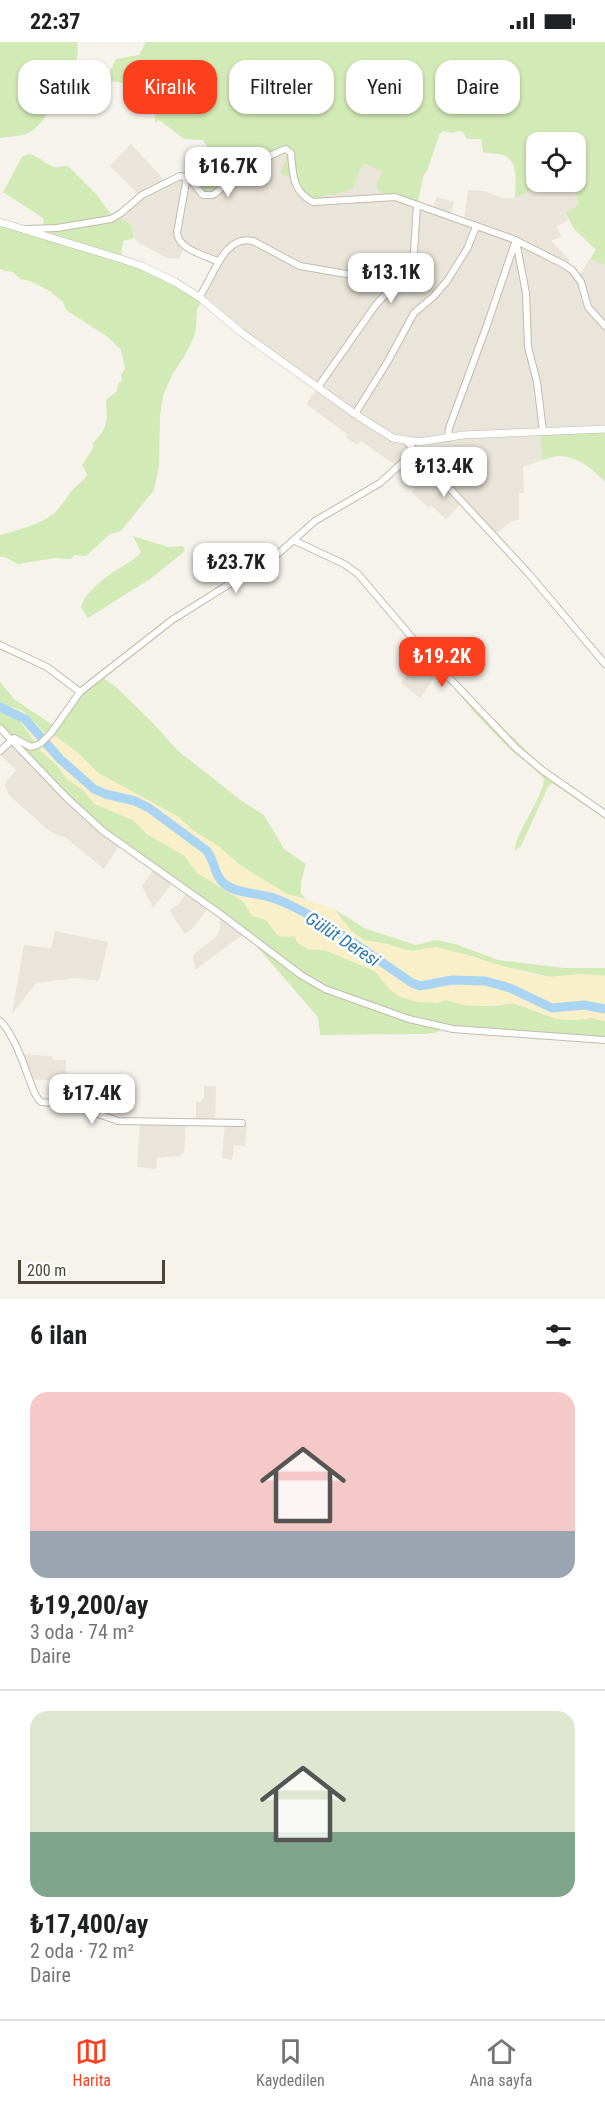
<!DOCTYPE html>
<html lang="tr">
<meta charset="utf-8">
<style>
:root{--surface:#fff;--page:#f2f2f2;--text:#202124;--muted:#757577;--line:#e0e0e0;--accent:#fc3f1d}
body{margin:0;font-family:"Roboto Condensed",sans-serif;background:var(--page);color:var(--text);height:100vh;display:flex;flex-direction:column;font-size:22px;white-space:nowrap}
*{box-sizing:border-box;margin:0}
p{font-size:20px;color:var(--muted)}
.icon{flex:none;width:33px;height:33px;fill:none;stroke:currentColor;stroke-width:2;stroke-linecap:round;stroke-linejoin:round}
.map{position:relative;height:1257px;overflow:hidden}
.drawer{display:flex;flex-direction:column;background:var(--surface);flex:1}
.drawer>*{flex:none}
.guide{position:absolute;left:18px;top:18px;width:570px;height:54px;display:flex;gap:12px}
.fabs{position:absolute;left:526px;top:90px;display:grid;gap:12px}
.fabs a{display:grid;place-items:center;width:60px;height:60px;border-radius:12px;background:var(--surface);box-shadow:0 2px 4px #0004;font-size:30px}
.scale{position:absolute;left:18px;bottom:15px;width:147px;box-sizing:border-box;padding-left:6px;border:3px solid #4b4439;border-top:0;font-size:16px;line-height:21px;white-space:nowrap;color:#4b4439;-webkit-text-stroke:4px #fff;paint-order:stroke}
.price{position:absolute;translate:-50% -51px;padding:0 14px;border-radius:12px;background:#fff;color:#222;font-size:20px;line-height:39px;filter:drop-shadow(0 2px 3px #0008)}
.price::after{content:'';position:absolute;left:50%;top:36px;width:18px;height:14px;margin-left:-9px;background:inherit;clip-path:polygon(0 0,100% 0,50% 100%)}
.price.current{background:var(--accent);color:#fff}
ul{padding:0;list-style:none}
li{display:grid;align-content:center;gap:12px;height:318px;padding:0 30px}
li+li{border-top:2px solid var(--line)}
li span{display:grid;place-items:center;height:186px;border-radius:18px;color:#555}
li>.icon{margin-inline-start:auto}
span .icon{width:108px;height:108px;fill:#fffc;stroke-width:1}
li b{font-size:26px}
h2{display:flex;justify-content:space-between;align-items:center;height:72px;padding:0 30px;font-size:26px}
.tag{padding:0 21px;border-radius:18px;background:var(--surface);box-shadow:0 2px 4px #0004;font-size:21px;line-height:54px}
.tag.current{background:var(--accent);color:#fff}
.status{display:flex;justify-content:space-between;align-items:center;height:42px;padding:0 30px;background:var(--surface);direction:ltr}
.status svg{height:16px;fill:currentColor}
.tabs{display:flex;justify-content:space-around;align-items:center;height:84px;border-top:2px solid var(--line);background:var(--surface);font-size:16px;color:var(--muted)}
.tabs a{display:grid;justify-items:center;gap:3px}
.tabs .current{color:var(--accent)}
.map>svg:first-child{display:block}
</style>
<div class="status"><b>22:37</b><svg viewBox="0 0 49 12"><path d="M0 12V9h3v3zM5 12V6h3v6zM10 12V3h3v9zM15 12V0h3v12zM26 1h20v11H26zM47 4h2v5h-2z"/></svg></div>
<div class="map">
<svg width="605" height="1257" viewBox="0 0 605 1257">
<rect width="100%" height="100%" fill="#f6f3ec"/>
<g fill="#eae5da">
<path d="M131 102 166 140 177 135 229 138 286 107 321 154 334 153 353 147 362 124 365 122 382 129 376 146 432 168 437 155 454 160 450 175 464 179 468 148 483 149 504 156H515L544 142 543 140H576V135L578 140 574 142 579 163 565 170 568 179 557 184 561 195 552 198V200L568 216 570 221 568 225 578 235 590 217 605 223V387L540 389 542 418 523 425 524 451H519V478L512 479 497 491 502 497 498 500 463 460 446 477 431 463 428 466 412 450 415 447 395 428 398 425 361 399 357 403 346 395 347 392 306 362 318 346 199 255 219 221 185 205 179 217 167 216 139 201 134 196 131 182 116 174 140 154 110 124Z"/>
<path d="M423 609 440 627 420 656 401 641Z"/>
<path d="M11 698 120 802 104 827 65 795 55 792 47 787 9 753 5 742 16 728 0 712Z"/>
<path d="M154 827 173 840 153 866 142 844Z"/>
<path d="M187 850 209 865 193 886 185 892 169 868 178 863Z"/>
<path d="M219 872 245 891 195 928 193 913 217 894 220 887Z"/>
<path d="M55 889 108 900 99 939 75 936 36 941 12 972 24 903 51 906Z"/>
<path d="M19 1012 52 1014 53 1018H66V1039L29 1037Z"/>
<path d="M204 1044H216L215 1080 196 1079V1060H201V1058L204 1057Z"/>
<path d="M186 1079 184 1110 179 1114 157 1116 156 1127 137 1125 140 1080Z"/>
<path d="M225 1080 247 1081 245 1104 234 1103 232 1118 222 1116Z"/>
</g>
<g fill="#d2eab5">
<path d="M0 0H77C78 8 78 15 75 23 69 39 45 80 32 89 22 95 11 94 0 96Z"/>
<path d="M146 0H605V223L590 217 596 208 574 187 565 170 579 163 573 142 578 140 576 130 579 128 576 122V100H537V140H543L544 142 515 156C515 141 520 119 503 113 496 111 489 112 483 110L481 97H467L463 90 457 89 453 91 443 89 440 91 427 129 424 132 417 163 385 155 376 146 382 129 365 122 362 124 353 147 334 153 321 154 320 161 313 160 291 136 280 131 286 118V107L237 132 216 152 206 154 188 135 211 112V110L203 98 184 97 159 78 155 81 156 57 154 51 137 52C129 42 120 38 107 40V36L116 17 139 13Z"/>
<path d="M28 112C39 113 45 123 55 125 61 126 63 122 69 125L96 152 113 175 116 174 131 182 134 196 123 199 121 217 142 224 203 258 197 268 196 285 194 295 184 315 172 333 163 354 160 373 159 424 154 448 121 489 110 492 86 514 75 513 70 517 55 516 18 522 5 515H0V493C16 489 41 482 53 472 61 466 65 457 71 450 76 443 84 440 87 432L82 423 93 406V401C109 385 107 379 106 358L117 349 118 342 122 339 121 333 125 327 121 308 108 295 66 268 63 260 50 249 30 239 20 237 13 230 4 229 0 227V180C14 183 33 193 44 181L43 176 3 150 22 115Z"/>
<path d="M605 387V440C593 427 576 413 557 414 551 415 547 417 542 418L540 389Z"/>
<path d="M133 494 168 505 183 504 185 509 150 537 88 576 81 565C85 550 105 535 118 527 126 522 135 518 141 510Z"/>
<path d="M101 634 116 645 151 679 177 708 242 759 264 773 284 807 306 822 301 840V852L306 857 287 852 241 824 218 804 192 788 179 775 98 731 78 711 56 695 44 690 23 669 2 662 0 663V640L15 658 56 685 70 661Z"/>
<path d="M451 639 474 657 543 725 605 768V777L552 741 548 745 521 804 515 809C514 792 542 759 544 737 534 726 523 718 512 709 493 690 463 661 451 639Z"/>
<path d="M0 669 18 676 41 709 56 722 66 736 83 748 95 762 133 778 147 792 185 814 194 827 244 860 247 866 266 878 277 892 282 895 295 894 297 900 308 907 325 908 375 929 382 936 386 943 401 955 437 961 446 958 453 959 463 963 495 964 513 961 557 977 576 978 591 976 605 979V998L439 985V990L427 992 320 993 318 975 245 891 103 789 0 686Z"/>
<path d="M334 867 366 887 416 903 436 898 455 902 498 918 564 926H605V934L581 932 550 935 493 922 475 915 435 905 417 909 403 908 387 902 364 898 352 890Z"/>
</g>
<path fill="#f9efc9" d="M2 662 23 669 44 690 56 695 78 711 98 731 179 775 192 788 218 804 241 824 287 852 334 867 352 890 364 898 387 902 410 909 435 905 444 907 534 933 550 935 581 932 605 934V979L591 976 576 978 557 977 513 961 483 964 463 963 446 958 437 961 417 960 401 955 390 948 375 929 325 908 308 907 297 900 295 894 282 895 277 892 266 878 252 874 244 860 197 831 185 814 147 792 133 778 95 762 83 748 66 736 56 722 41 709 18 676 0 669V663Z"/>
<g fill="none" stroke-linecap="round" stroke-linejoin="round">
<path stroke="#a9d4f2" stroke-width="9" d="M0 665 25 677 60 717 94 747 105 752 135 759 149 766 206 808C216 819 213 834 226 843 237 851 253 851 266 854 275 856 284 860 292 864 335 885 372 914 412 941L420 944 452 938 485 939 510 946 552 966 584 963 605 967"/>
<g stroke="#c2bbae" stroke-width="8">
<g id="minor">
<path d="M187 134 177 191C179 208 205 213 219 220"/>
<path d="M27 187 57 186 111 177 121 171 142 153 180 134 189 136 203 153H213C220 149 224 142 231 136 237 131 280 108 286 107L291 111C293 132 292 149 313 160L395 155 513 197 563 222 572 228 581 240 588 265 605 284"/>
<path d="M516 199 526 251 528 305 537 340 543 389"/>
<path d="M199 255C213 237 223 192 253 199L300 224 358 234 389 247"/>
<path d="M318 345 375 264 399 237 409 223 414 210 417 163"/>
<path d="M355 372 388 319 414 271 433 255 447 239 467 207 476 185"/>
<path d="M448 396 449 386 486 286 516 198"/>
<path d="M406 399 529 532 605 622"/>
<path d="M295 499 344 522 358 532 420 605 516 706 542 728 605 772"/>
<path d="M0 603 47 625 80 650"/>
<path d="M0 686 67 756 103 789 223 874 301 933 325 947 409 977 453 987 605 998"/>
<path d="M0 709 14 696 31 705 40 702 51 691 80 650 172 578 279 511 315 479 380 441 414 410"/>
<path d="M0 979C11 988 23 1019 28 1034 32 1043 33 1053 41 1060L73 1063 118 1079 242 1081"/>
</g>
</g>
<g stroke="#c2bbae" stroke-width="8">
<path id="tertiary" d="M0 180 121 217 142 224 175 240 199 255 242 291 355 372 393 396 419 400 463 393 605 387"/>
</g>
<use href="#minor" stroke="#fff" stroke-width="6"/>
<use href="#tertiary" stroke="#fff" stroke-width="7"/>
</g>
<g text-anchor="middle" dominant-baseline="central" stroke-width="5" stroke-linejoin="round" paint-order="stroke">
<g font-size="18" font-style="italic" fill="#2e7ab2" stroke="#fff">
<text transform="translate(343 897) rotate(33)">Gülüt Deresi</text>
</g>
</g>
</svg>
<div class="fabs">
<a><svg class="icon" aria-label="locate" viewBox="0 0 24 24"><circle cx="12" cy="12" r="6"/><path d="M12 2v4M12 18v4M2 12h4M18 12h4"/></svg></a>
</div>
<div class="scale">200 m</div>
<b class="price" style="left:228px;top:156px">₺16.7K</b>
<b class="price" style="left:391px;top:262px">₺13.1K</b>
<b class="price" style="left:444px;top:456px">₺13.4K</b>
<b class="price" style="left:236px;top:552px">₺23.7K</b>
<b class="price current" style="left:442px;top:646px">₺19.2K</b>
<b class="price" style="left:92px;top:1083px">₺17.4K</b>
<div class="guide">
<a class="tag">Satılık</a>
<a class="tag current">Kiralık</a>
<a class="tag">Filtreler</a>
<a class="tag">Yeni</a>
<a class="tag">Daire</a>
</div>
</div>
<section class="drawer">
<h2>6 ilan<svg class="icon" aria-label="filters" viewBox="0 0 24 24"><path d="M4 7h16M4 17h16"/><circle cx="9" cy="7" r="2"/><circle cx="15" cy="17" r="2"/></svg></h2>
<ul>
<li><span style="background:linear-gradient(#f6c9c9 75%,#9aa5b1 0)"><svg class="icon" aria-label="home" viewBox="0 0 24 24"><path d="M3 11l9-7 9 7M6 9v11h12V9"/></svg></span><div><b>₺19,200/ay</b><p>3 oda · 74 m²</p><p>Daire</p></div></li>
<li><span style="background:linear-gradient(#dfe7d0 65%,#7fa58c 0)"><svg class="icon" aria-label="home" viewBox="0 0 24 24"><path d="M3 11l9-7 9 7M6 9v11h12V9"/></svg></span><div><b>₺17,400/ay</b><p>2 oda · 72 m²</p><p>Daire</p></div></li>
</ul>
</section>
<nav class="tabs">
<a class="current"><svg class="icon" aria-label="map" viewBox="0 0 24 24"><path d="M3 6l6-2 6 2 6-2v14l-6 2-6-2-6 2zM9 4v14M15 6v14"/></svg>Harita</a>
<a><svg class="icon" aria-label="saved" viewBox="0 0 24 24"><path d="M7 4h10v16l-5-4-5 4z"/></svg>Kaydedilen</a>
<a><svg class="icon" aria-label="home" viewBox="0 0 24 24"><path d="M3 11l9-7 9 7M6 9v11h12V9"/></svg>Ana sayfa</a>
</nav>
